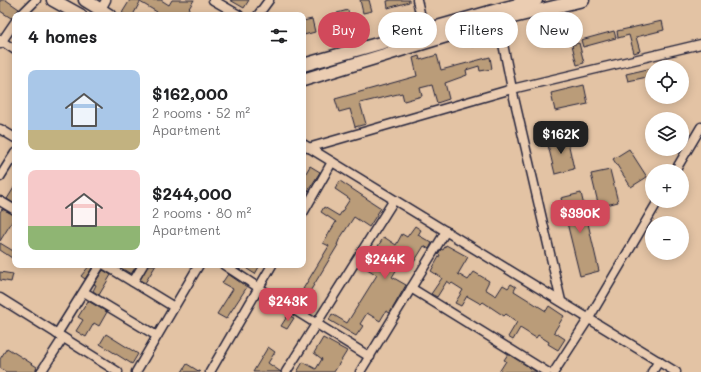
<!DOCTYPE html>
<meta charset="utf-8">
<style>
:root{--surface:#fff;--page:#f6f6f6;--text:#202124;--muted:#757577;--accent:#d1495b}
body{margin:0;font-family:Mali,sans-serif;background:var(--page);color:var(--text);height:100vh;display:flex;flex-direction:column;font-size:15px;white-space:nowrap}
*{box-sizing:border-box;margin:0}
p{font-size:13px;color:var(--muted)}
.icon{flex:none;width:22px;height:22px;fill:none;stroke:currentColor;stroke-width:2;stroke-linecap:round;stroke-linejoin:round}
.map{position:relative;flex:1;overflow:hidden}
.drawer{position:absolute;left:12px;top:12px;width:294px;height:256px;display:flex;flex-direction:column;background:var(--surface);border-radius:8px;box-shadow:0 2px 10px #0003}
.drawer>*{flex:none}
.hud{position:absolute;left:318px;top:12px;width:323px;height:36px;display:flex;gap:8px}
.controls{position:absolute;left:645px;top:60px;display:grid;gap:8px}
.controls a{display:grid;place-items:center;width:44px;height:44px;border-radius:50%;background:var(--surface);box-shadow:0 2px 10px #0003;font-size:20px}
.price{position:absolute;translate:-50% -34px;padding:0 9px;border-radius:8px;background:var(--accent);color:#fff;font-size:13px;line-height:26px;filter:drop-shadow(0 1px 2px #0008)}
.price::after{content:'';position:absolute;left:50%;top:24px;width:12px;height:9px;margin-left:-6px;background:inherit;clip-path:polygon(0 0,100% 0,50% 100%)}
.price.on{background:#222;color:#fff}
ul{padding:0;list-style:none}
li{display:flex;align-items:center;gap:12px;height:100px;padding:0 16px}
li span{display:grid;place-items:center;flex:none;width:112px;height:80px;border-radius:8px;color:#555}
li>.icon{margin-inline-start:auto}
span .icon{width:48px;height:48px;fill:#fffc;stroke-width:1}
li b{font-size:17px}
h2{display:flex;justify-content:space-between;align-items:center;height:48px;padding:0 16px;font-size:17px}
.pill{padding:0 14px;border-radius:18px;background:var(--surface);box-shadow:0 2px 10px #0003;font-size:14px;line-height:36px}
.pill.on{background:var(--accent);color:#fff}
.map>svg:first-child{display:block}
</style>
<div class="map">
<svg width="701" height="372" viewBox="0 0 701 372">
<rect width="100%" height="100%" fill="#e3c3a4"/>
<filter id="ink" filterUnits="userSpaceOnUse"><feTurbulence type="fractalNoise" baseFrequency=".025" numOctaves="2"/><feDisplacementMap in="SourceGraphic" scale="8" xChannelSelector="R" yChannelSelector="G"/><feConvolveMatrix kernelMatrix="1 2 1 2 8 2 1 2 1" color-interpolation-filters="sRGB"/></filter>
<g filter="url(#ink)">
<g fill="#ba9c79" stroke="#22223b">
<path d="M0 0H6L19 9 14 17 11 18 0 11Z"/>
<path d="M130 0H161L169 5 172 0H194L185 15H156L157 12 140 2 133 15H126L122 13Z"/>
<path d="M230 0H249L244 8Z"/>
<path d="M360 0H369L372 11 363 13Z"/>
<path d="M391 0H409V2L388 8 387 1Z"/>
<path d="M348 10 349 16 339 19 337 13Z"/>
<path d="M312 19 315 32 304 35 303 21Z"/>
<path d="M575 21 577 28 569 31 567 23Z"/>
<path d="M662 21 664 30 636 37 640 51 634 53 629 35 618 38 617 31Z"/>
<path d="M614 31 616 38 583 47 581 40Z"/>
<path d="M496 36 497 42 472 47 471 41Z"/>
<path d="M579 43 584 63 577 65 572 45Z"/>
<path d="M437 55 441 70 490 57 492 69 480 71 479 66 466 70 467 75 445 83 449 99 437 103 432 85 420 88 422 96 404 101 402 93 360 103 366 124 355 127 350 109 339 112 335 99 417 76 413 58 419 56 420 60Z"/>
<path d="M652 68V76L628 81 626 74Z"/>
<path d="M584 85 588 104 555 111 551 93Z"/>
<path d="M567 137 574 169 555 174 547 141Z"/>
<path d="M629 149 647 177 631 187 613 159Z"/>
<path d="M310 166 320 172 303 199V178Z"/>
<path d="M610 170 618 202 599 207 591 174Z"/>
<path d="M340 181 381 208 369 227 354 217 339 240 337 245H338L309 293 303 289 329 246 323 243 336 222 321 212 324 207 339 216 350 199 335 189Z"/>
<path d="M15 186V204L7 199Z"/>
<path d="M581 193 599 271 580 276 561 198Z"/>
<path d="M2 209 15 215V217L0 241V212Z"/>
<path d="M415 226 421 230 418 235 432 243 429 249 424 246 411 267 402 261 392 277 406 285 390 313 386 311 380 321 367 313 360 324 363 326 356 336 329 320 332 314 347 323 377 275 364 267 370 258 383 266 390 254 378 246 384 237 396 245 402 234 407 237Z"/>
<path d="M0 243 15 252V260L0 250Z"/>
<path d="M446 245 468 257 458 274 468 280 474 272 489 281 485 289 496 296 503 285 508 288 511 284 516 287 514 291 546 311 549 306 564 316 554 332 565 339 558 350 548 344 549 342 538 335 536 338 520 328 513 340 508 337 517 322 506 314 504 316 483 302 481 304 467 296 461 306 455 303 463 290 452 283 451 284 447 281 437 297 431 294 442 278 431 271 440 255 438 254 441 249 443 250Z"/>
<path d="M90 265H94L85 279 81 276Z"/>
<path d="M116 265H137L131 274Z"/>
<path d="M148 265H156L145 283 140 280Z"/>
<path d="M250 265H255L259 267 255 274 247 269Z"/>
<path d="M103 270 111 275 99 295 93 291 96 285 94 284Z"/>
<path d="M0 272 13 274 11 282 0 280Z"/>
<path d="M228 274 247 287 226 319 217 314 233 289 222 283Z"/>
<path d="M88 301 107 312 99 326 94 323 86 337 76 331 83 320 78 317Z"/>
<path d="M288 315 294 318 287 329 281 326Z"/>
<path d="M106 334 138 354 132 364 100 344Z"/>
<path d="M323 338 347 351 334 372H297L303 362 316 369 322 359 314 353Z"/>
<path d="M268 347 275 352 268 363 281 372H253Z"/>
<path d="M7 348 37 367 35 372H6L0 368V359Z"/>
<path d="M508 354 537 372H499L506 361 504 360Z"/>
<path d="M187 364 200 372H182Z"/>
</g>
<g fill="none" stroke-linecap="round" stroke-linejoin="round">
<g stroke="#22223b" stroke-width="11">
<g id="minor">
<path d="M213 0 239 15"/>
<path d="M417 0 424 30"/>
<path d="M99 13 106 0"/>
<path d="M21 15 36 0"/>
<path d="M258 15 269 0"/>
<path d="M502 20 501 34 512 89 561 301"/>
<path d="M0 40 15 50"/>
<path d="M0 44 15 22"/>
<path d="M0 129 15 138"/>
<path d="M303 144 676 372"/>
<path d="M308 148 512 89 701 44"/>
<path d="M675 171 701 127"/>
<path d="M0 177 15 153"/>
<path d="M0 201 15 210"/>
<path d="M303 213 332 162"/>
<path d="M105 265 174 307"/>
<path d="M224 265 259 288 370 357"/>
<path d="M133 282 143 265"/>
<path d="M411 288 547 372"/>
<path d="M84 292 157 336"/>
<path d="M0 298 118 372"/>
<path d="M57 334 100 265"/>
<path d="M41 372 63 338"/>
<path d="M136 372 199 265"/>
<path d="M210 372 272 265"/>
<path d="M286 372 394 200"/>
<path d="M360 372 446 231"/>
<path d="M554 372 589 318 658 201"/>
<path d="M652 372 659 361"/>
</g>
</g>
<g stroke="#22223b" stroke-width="15">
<g id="secondary">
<path d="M53 0 80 15"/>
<path d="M85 0 109 15"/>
<path d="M303 65 490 12 536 0"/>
<path d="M303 80 492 22 583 0"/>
</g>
</g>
<use href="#minor" stroke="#ebcdb2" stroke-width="8"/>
<use href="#secondary" stroke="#ebcdb2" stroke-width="12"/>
</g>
</g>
</svg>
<div class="controls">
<a><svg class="icon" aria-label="locate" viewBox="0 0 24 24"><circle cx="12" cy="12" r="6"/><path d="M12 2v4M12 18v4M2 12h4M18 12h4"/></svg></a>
<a><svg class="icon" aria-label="layers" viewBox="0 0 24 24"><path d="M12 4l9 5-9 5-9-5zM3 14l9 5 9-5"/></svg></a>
<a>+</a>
<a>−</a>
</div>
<b class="price on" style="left:561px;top:155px">$162K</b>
<b class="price" style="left:580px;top:234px">$390K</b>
<b class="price" style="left:385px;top:280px">$244K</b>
<b class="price" style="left:288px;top:322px">$243K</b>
<div class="hud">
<a class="pill on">Buy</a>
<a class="pill">Rent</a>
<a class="pill">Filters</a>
<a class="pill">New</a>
</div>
<section class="drawer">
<h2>4 homes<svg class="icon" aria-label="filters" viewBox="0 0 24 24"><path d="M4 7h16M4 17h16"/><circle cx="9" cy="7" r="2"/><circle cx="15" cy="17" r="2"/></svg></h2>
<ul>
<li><span style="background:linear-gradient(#a9c7e8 75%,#c2b280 0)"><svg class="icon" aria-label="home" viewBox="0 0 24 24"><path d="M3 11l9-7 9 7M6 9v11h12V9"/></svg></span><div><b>$162,000</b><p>2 rooms · 52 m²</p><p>Apartment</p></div></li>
<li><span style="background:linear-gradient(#f6c9c9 70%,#8fb573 0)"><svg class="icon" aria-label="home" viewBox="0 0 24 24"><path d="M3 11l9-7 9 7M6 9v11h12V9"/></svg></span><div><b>$244,000</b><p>2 rooms · 80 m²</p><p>Apartment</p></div></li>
</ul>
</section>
</div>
